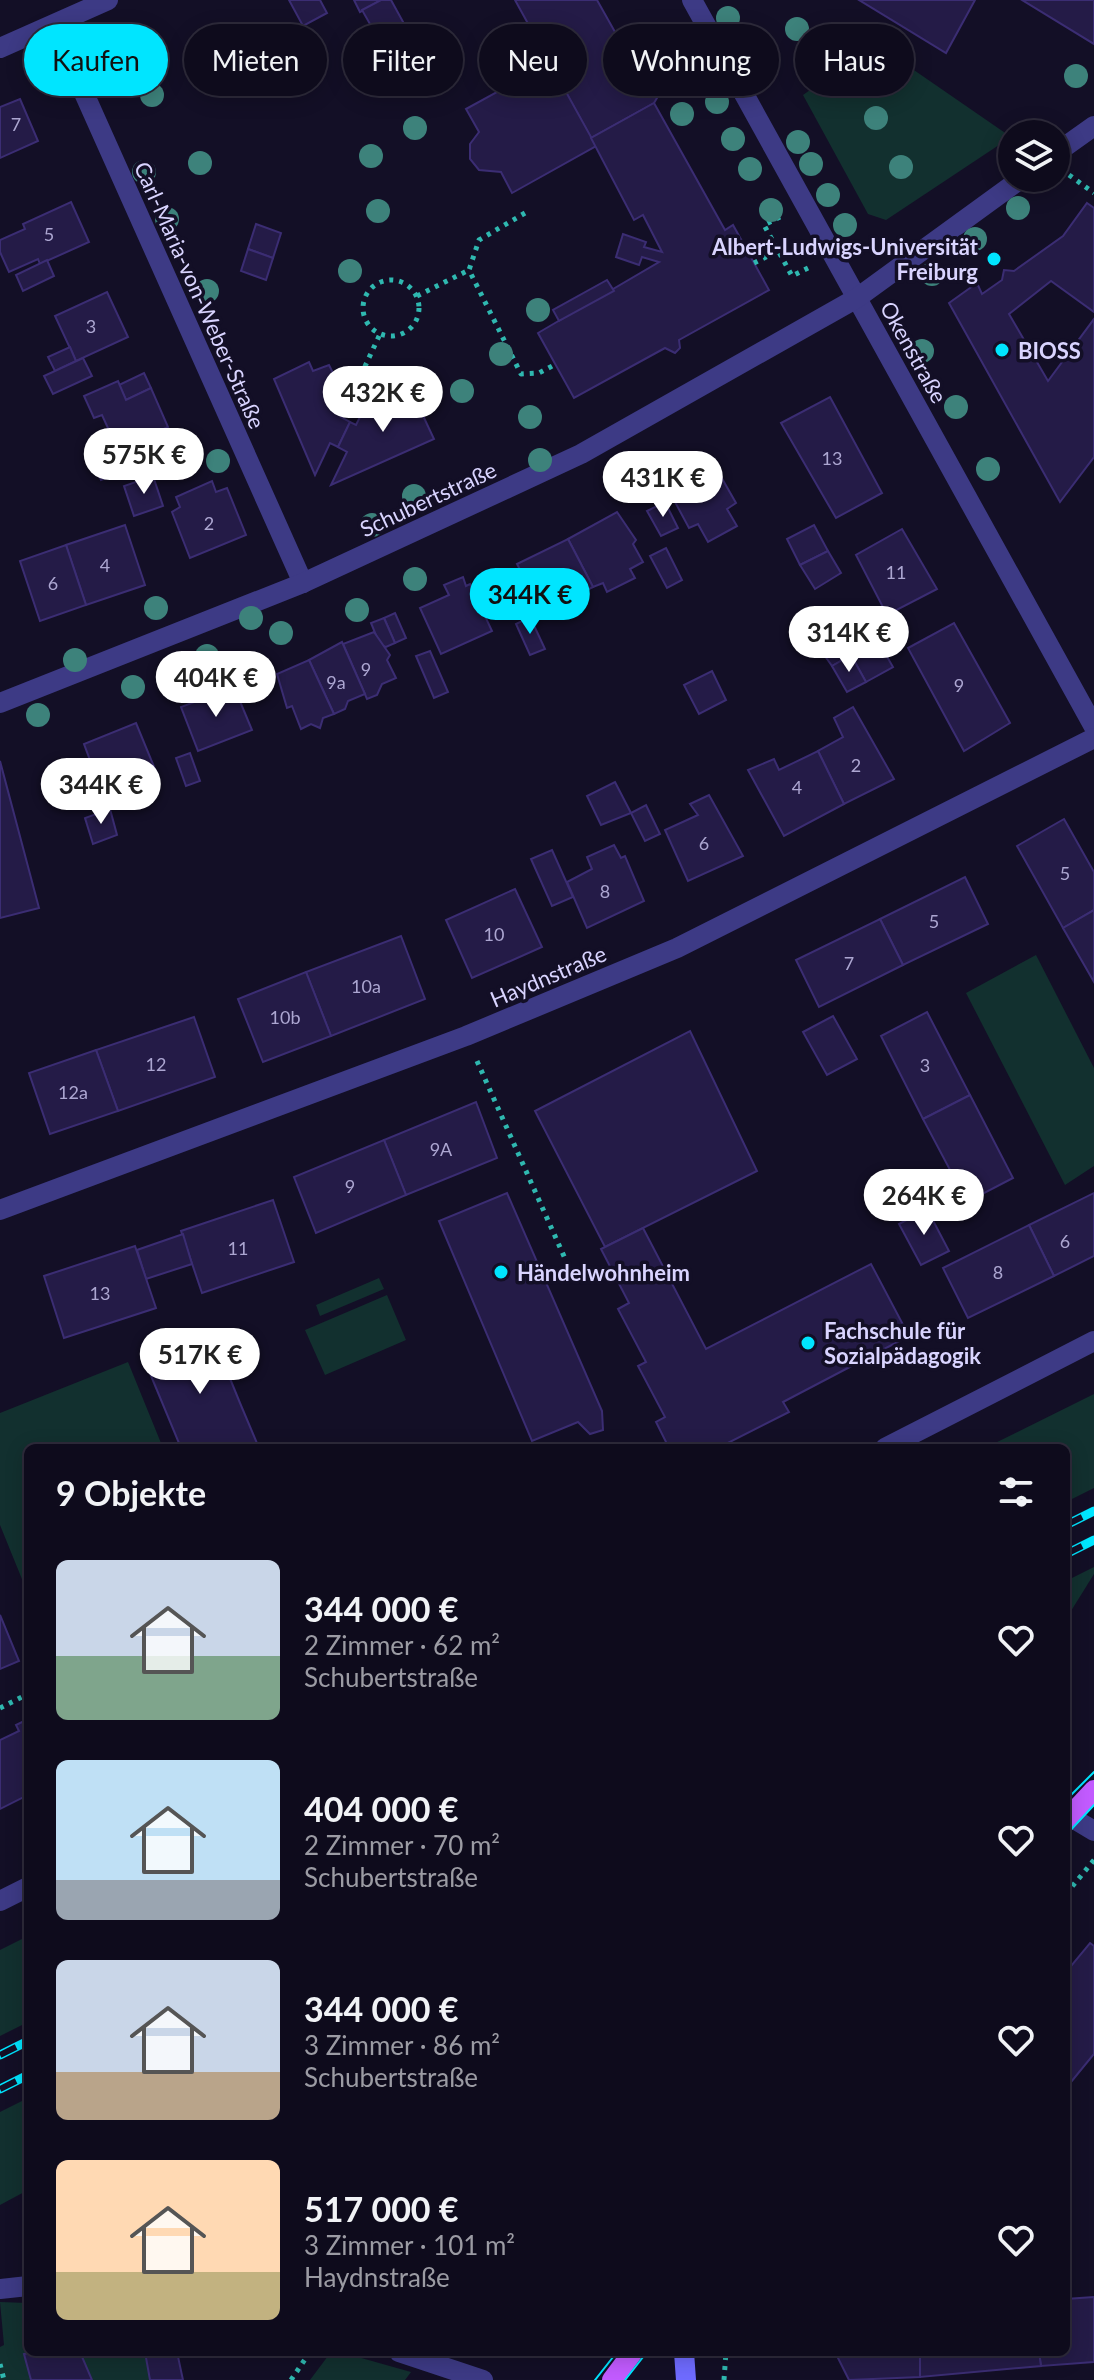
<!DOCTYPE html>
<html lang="de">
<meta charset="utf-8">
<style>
:root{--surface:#0e0b1c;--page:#171425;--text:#f1f3f6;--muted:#9b9ba3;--line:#2e2b3b;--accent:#00e5ff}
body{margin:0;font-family:Lato,sans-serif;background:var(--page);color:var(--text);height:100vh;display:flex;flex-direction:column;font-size:30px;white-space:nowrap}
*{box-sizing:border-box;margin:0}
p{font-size:26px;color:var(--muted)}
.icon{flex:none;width:44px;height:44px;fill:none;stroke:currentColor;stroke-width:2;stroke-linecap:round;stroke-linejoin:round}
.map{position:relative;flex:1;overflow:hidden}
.sheet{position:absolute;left:24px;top:1444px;width:1046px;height:912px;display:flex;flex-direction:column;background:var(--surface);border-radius:12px;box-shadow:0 4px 20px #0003,0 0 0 2px var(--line)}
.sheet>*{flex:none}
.hud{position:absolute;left:24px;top:24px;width:1046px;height:72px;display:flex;gap:16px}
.fabs{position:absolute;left:998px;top:120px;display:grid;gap:16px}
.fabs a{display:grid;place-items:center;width:72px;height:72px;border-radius:50%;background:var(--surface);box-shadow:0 4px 20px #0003,0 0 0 2px var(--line);font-size:40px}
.price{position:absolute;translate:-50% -68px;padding:0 18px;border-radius:28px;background:#fff;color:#222;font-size:26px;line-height:52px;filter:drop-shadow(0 2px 4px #0008)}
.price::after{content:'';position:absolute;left:50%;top:48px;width:24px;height:18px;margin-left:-12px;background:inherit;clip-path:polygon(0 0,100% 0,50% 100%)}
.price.current{background:var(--accent);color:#111}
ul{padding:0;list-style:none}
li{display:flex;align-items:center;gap:24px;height:200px;padding:0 32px}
li span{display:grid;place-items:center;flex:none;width:224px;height:160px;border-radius:12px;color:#555}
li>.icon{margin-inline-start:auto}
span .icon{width:96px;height:96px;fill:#fffc;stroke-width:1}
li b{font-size:34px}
h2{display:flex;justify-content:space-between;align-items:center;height:96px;padding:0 32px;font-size:34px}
.chip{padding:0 28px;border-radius:36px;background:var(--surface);box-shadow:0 4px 20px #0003,0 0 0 2px var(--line);font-size:28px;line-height:72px}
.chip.current{background:var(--accent);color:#111}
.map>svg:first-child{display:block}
</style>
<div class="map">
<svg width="1094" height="2380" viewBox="0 0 1094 2380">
<rect width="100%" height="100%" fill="#130f26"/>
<g fill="#12302f">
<path d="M858 56 895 57 1011 137 886 220 868 214 803 95Z"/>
<path d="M1036 955 1094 1068V1166L1065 1185 966 993Z"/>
<path d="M379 1278 384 1289 320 1316 316 1305Z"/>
<path d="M387 1295 406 1340 325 1375 305 1330Z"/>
<path d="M128 1362 163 1448H28V1594L0 1525V1413Z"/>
<path d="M1094 1394V1488L1066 1502V1448H985Z"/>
<path d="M1094 1567V1574L1066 1619V1581Z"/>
<path d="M28 1936V2022L0 2036V1950Z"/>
<path d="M28 2098V2190L0 2205V2112Z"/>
<path d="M0 2302 28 2303V2352H145L150 2380H0V2347L4 2345Z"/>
<path d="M331 2352H340L411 2372 405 2380H310Z"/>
</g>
<g fill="#241b47" stroke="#3b2d73" stroke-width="2">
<path d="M289 0H320L327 13 303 26Z"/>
<path d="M354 0H381L360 12Z"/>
<path d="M381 0H391L413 40 387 54 362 10Z"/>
<path d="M515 0H597L615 32 624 36 657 98 654 103 591 138Z"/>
<path d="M859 0H975L946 53Z"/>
<path d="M1022 0H1094V44Z"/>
<path d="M550 63 596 146 512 193 501 172 479 170 470 159V144L479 132 466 109Z"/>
<path d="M20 99 38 141 0 158V107Z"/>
<path d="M654 103 725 230 733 225 769 290 679 340 680 348 675 353 665 348 574 398 538 333 659 262 642 257 639 265 616 257 623 234 646 242 644 247 662 252 643 215 634 220 591 138Z"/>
<path d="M71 202 89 242 40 264 38 259 9 272 0 252V240L25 229 23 224Z"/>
<path d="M1087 203 1094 208V312L1051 281 1009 314 1048 381 1094 319V457L1060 502 949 303 977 283 982 294 1002 280 1004 270 1014 271 1063 236Z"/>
<path d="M256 224 281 233 273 258 248 249Z"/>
<path d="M248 249 273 258 266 280 241 271Z"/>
<path d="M47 260 54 276 23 291 16 275Z"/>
<path d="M607 280 614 291 559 321 553 310Z"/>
<path d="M107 292 128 337 76 361 55 316Z"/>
<path d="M70 347 76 361 55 371 48 357Z"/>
<path d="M83 358 92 376 53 394 44 376Z"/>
<path d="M309 362 313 371 329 365 348 403 341 417 350 422 338 447 330 443 315 475 274 379Z"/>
<path d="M144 373 151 388 126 400 119 385Z"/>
<path d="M118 381 126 400 151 388 168 427 118 450 102 415 94 418 84 396Z"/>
<path d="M410 388 434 439 331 485 347 452 338 447 350 422 356 425 363 411Z"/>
<path d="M830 397 882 493 836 518 781 423Z"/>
<path d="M98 455 101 463 122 455 128 470 101 480 90 458Z"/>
<path d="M712 461 736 503 727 509 737 526 708 542 698 524 689 528 667 487Z"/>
<path d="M153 476 163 506 134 516 124 486Z"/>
<path d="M212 481 216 492 227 488 246 535 190 558 172 512 180 507 176 497Z"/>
<path d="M665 502 678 528 661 536 647 511Z"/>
<path d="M617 512 636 540 633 544 643 562 630 569 635 578 607 592 603 583 593 587 568 539Z"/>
<path d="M125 525 145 585 86 605 66 545Z"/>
<path d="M814 525 828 551 800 565 787 539Z"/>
<path d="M902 529 937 589 887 615 856 555Z"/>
<path d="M568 539 593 587 581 593 585 602 557 617 552 607 541 613 523 586 526 581 517 564Z"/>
<path d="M66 545 86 605 40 621 20 561Z"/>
<path d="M666 548 682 580 667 588 650 556Z"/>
<path d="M828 551 841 573 815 589 800 565Z"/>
<path d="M463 577 466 586 470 584 492 631 441 654 420 608 449 595 444 585Z"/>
<path d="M395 613 406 638 395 643 384 618Z"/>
<path d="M530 617 545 649 530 655 516 624Z"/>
<path d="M384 618 395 643 386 647 380 645 371 623Z"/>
<path d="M954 623 1010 723 964 751 908 648Z"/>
<path d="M374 632 390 655 387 660 396 678 382 684 377 695 367 699 343 644Z"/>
<path d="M839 636 851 655 832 666 820 649Z"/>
<path d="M878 641 893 667 866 682 851 655Z"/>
<path d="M342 642 365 694 348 701 345 709 334 714 309 660Z"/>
<path d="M430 651 448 692 434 698 416 656Z"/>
<path d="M851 655 866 682 847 692 832 666Z"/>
<path d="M309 660 334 714 323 718 320 728 311 724 301 729 292 706 287 708 277 674Z"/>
<path d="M712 671 726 700 699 714 684 685Z"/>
<path d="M234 687 252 730 198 751 181 707Z"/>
<path d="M853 707 894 779 844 804 818 751 843 737 834 718Z"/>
<path d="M136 723 157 774 153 777 156 789 138 796 134 783 103 795 84 744Z"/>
<path d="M818 751 844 804 784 836 748 770 774 759 779 770Z"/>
<path d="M190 753 200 781 186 786 176 758Z"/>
<path d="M0 761 39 908 0 918Z"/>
<path d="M615 782 631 813 601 825 587 796Z"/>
<path d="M709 795 743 856 688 881 665 830 698 815 690 804Z"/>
<path d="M646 805 660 834 645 841 631 813Z"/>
<path d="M110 809 117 835 93 844 85 818Z"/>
<path d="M1064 819 1094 872V910L1063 928 1017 846Z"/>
<path d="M614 845 621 858 625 856 644 901 587 928 567 882 592 869 587 857Z"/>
<path d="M552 850 573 897 552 906 531 859Z"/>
<path d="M965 877 988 924 903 965 880 919Z"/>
<path d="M515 889 542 947 472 978 446 920Z"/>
<path d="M1094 910V982L1063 928Z"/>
<path d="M880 919 903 965 819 1007 796 960Z"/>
<path d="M401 936 425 999 331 1036 306 972Z"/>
<path d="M306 972 331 1036 263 1062 238 999Z"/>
<path d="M927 1012 970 1095 923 1119 881 1036Z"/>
<path d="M833 1016 857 1059 827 1075 803 1032Z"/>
<path d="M194 1017 215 1077 118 1111 96 1050Z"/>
<path d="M690 1031 757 1171 605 1247 535 1111Z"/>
<path d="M96 1050 118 1111 50 1134 29 1073Z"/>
<path d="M970 1095 1013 1178 967 1202 923 1119Z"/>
<path d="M476 1102 497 1158 406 1195 384 1140Z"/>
<path d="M384 1140 406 1195 316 1233 294 1177Z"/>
<path d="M507 1193 602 1411 603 1430 590 1434 578 1422 532 1441 439 1221Z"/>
<path d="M1094 1193V1256L1054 1276 1029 1225Z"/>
<path d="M273 1200 294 1262 202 1293 181 1231Z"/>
<path d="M927 1209 949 1251 921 1265 899 1224Z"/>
<path d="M1029 1225 1054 1276 968 1318 943 1268Z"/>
<path d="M643 1228 706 1349 871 1264 909 1336 783 1402 789 1412 718 1448H669L656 1422 665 1417 638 1366 646 1362 618 1309 629 1303 601 1249Z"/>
<path d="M183 1234 192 1264 146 1279 137 1250Z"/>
<path d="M135 1246 156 1308 64 1338 44 1276Z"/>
<path d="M211 1332 240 1403 259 1448H181L144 1359Z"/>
<path d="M0 1615 19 1661 0 1669Z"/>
<path d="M28 1719V1795L0 1809V1740L19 1731 16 1725Z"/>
<path d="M1090 1943 1094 1946V2054L1071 2082 1066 2078V1972Z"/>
<path d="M1094 2297V2362L1041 2366 1039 2352H1066V2299Z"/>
<path d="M33 2352H80L92 2380H31L24 2354Z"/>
<path d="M145 2352H177L183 2380H150Z"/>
<path d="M835 2352H920V2377L849 2380Z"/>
<path d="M920 2352H1039L1041 2366 920 2377Z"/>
</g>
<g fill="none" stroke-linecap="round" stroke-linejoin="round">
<g stroke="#2fb8b0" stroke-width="5" stroke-dasharray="4 6" stroke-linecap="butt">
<path d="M1069 175 1094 193"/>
<path d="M525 213 479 240 469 270 521 374 539 373 556 364"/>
<path d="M780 217 764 225 792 276 810 267"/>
<path d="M754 263 778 251"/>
<circle cx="391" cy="308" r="28"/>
<path d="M417 296 469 270"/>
<path d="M348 403 380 334"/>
<path d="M477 1061 571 1272"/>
<path d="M0 1708 28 1694"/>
<path d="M1066 1894 1094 1860"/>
<path d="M0 2364 4 2380"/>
<path d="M291 2380 310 2352"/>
<path d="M724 2380 726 2352"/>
</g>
<g stroke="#3d3a85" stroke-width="20">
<path d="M692 0 1094 727"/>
<path d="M54 26 303 583"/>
<path d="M0 48 108 0"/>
<path d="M1056 153 1094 126"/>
<path d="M0 703 303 583 581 454 857 298 1022 178"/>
<path d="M0 1210 466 1036 677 948 1094 738"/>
<path d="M885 1448 1094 1341"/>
<path d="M1069 1816 1094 1831"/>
<path d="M0 1901 28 1887"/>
<path d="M0 2289 28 2286"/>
<path d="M399 2352 483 2380"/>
</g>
<path stroke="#6f6bff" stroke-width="20" d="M684 2352 686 2380"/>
<g stroke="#c25bff" stroke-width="20">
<path d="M1066 1820 1094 1790"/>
<path d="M612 2380 633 2352"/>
</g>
<g stroke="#00e5ff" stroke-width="2">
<path d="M1066 1800 1094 1772"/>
<path d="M1066 1835 1094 1805"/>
<path d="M595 2380 617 2352"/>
<path d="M625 2380 647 2352"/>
</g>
<g stroke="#00e5ff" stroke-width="9">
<g id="rail">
<path d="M1066 1525 1094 1511"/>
<path d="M1066 1554 1094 1540"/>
<path d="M0 2055 28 2041"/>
<path d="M0 2089 28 2075"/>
</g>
</g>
<use href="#rail" stroke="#130f26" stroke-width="6" stroke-dasharray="18" stroke-linecap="butt"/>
</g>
<g fill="#3d827b">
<circle cx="728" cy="18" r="12"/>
<circle cx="797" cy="29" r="12"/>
<circle cx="652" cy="54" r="12"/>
<circle cx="754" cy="65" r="12"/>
<circle cx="701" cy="74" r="12"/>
<circle cx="1076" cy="76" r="12"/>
<circle cx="371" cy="78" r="12"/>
<circle cx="152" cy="95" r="12"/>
<circle cx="717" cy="102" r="12"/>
<circle cx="682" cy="114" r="12"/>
<circle cx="876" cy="118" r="12"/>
<circle cx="415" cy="128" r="12"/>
<circle cx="733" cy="139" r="12"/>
<circle cx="798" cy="142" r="12"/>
<circle cx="371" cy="156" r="12"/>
<circle cx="200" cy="163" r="12"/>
<circle cx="811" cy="164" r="12"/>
<circle cx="901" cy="167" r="12"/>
<circle cx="750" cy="169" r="12"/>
<circle cx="144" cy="172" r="12"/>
<circle cx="828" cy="195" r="12"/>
<circle cx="1018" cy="208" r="12"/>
<circle cx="771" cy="210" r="12"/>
<circle cx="378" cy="211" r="12"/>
<circle cx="167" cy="219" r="12"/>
<circle cx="845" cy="225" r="12"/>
<circle cx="975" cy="239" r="12"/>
<circle cx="350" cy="271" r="12"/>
<circle cx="932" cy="274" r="12"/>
<circle cx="207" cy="291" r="12"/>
<circle cx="538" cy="310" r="12"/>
<circle cx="922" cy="351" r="12"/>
<circle cx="501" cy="354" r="12"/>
<circle cx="462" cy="391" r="12"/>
<circle cx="956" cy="407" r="12"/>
<circle cx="530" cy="417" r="12"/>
<circle cx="540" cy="460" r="12"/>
<circle cx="218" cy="461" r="12"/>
<circle cx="988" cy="469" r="12"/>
<circle cx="414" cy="496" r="12"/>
<circle cx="372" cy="525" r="12"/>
<circle cx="415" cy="579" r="12"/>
<circle cx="156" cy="608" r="12"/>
<circle cx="357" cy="610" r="12"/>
<circle cx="251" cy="618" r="12"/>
<circle cx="281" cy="633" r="12"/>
<circle cx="207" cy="656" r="12"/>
<circle cx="75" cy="660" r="12"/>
<circle cx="133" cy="687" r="12"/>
<circle cx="38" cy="715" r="12"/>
</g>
<g fill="#00e5ff" stroke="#130f26" stroke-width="3">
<circle cx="994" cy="259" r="8"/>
<circle cx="1002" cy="350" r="8"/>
<circle cx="501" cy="1272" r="8"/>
<circle cx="808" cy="1343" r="8"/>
</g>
<g text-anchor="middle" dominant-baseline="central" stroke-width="7" stroke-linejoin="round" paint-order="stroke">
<g font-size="18" fill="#aca6d1">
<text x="16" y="124">7</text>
<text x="49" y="234">5</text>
<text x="91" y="326">3</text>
<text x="832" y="458">13</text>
<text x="209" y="523">2</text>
<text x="105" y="565">4</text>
<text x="896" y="572">11</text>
<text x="53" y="583">6</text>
<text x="366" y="669">9</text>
<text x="336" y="682">9a</text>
<text x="959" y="685">9</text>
<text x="856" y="765">2</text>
<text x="797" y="787">4</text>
<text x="704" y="843">6</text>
<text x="1065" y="873">5</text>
<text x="605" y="891">8</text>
<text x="934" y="921">5</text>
<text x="494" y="934">10</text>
<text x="849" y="963">7</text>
<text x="366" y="986">10a</text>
<text x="285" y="1017">10b</text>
<text x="156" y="1064">12</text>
<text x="925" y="1065">3</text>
<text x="73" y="1092">12a</text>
<text x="441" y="1149">9A</text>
<text x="350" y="1186">9</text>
<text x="1065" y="1241">6</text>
<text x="238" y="1248">11</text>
<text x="998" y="1272">8</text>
<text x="100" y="1293">13</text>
</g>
<g font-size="22" font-weight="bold" fill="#d9d4ff" stroke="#130f26" text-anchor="start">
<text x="978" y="246" text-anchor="end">Albert-Ludwigs-Universität<tspan x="978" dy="25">Freiburg</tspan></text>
<text x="1018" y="350">BIOSS</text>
<text x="517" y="1272">Händelwohnheim</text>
<text x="824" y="1330">Fachschule für<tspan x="824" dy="25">Sozialpädagogik</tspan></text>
</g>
<g font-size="22" fill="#d9d4ff" stroke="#130f26">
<text transform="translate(200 295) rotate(66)">Carl-Maria-von-Weber-Straße</text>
<text transform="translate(914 352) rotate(61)">Okenstraße</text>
<text transform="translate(428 499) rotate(-25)">Schubertstraße</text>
<text transform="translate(548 976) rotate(-23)">Haydnstraße</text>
</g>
</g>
</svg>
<div class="fabs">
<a><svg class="icon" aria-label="layers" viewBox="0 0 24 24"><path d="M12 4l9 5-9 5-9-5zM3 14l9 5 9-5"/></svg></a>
</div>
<b class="price" style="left:383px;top:434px">432K €</b>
<b class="price" style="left:144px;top:496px">575K €</b>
<b class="price" style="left:663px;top:519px">431K €</b>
<b class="price current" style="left:530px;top:636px">344K €</b>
<b class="price" style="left:849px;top:674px">314K €</b>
<b class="price" style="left:216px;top:719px">404K €</b>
<b class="price" style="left:101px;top:826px">344K €</b>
<b class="price" style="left:924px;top:1237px">264K €</b>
<b class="price" style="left:200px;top:1396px">517K €</b>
<div class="hud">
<a class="chip current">Kaufen</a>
<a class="chip">Mieten</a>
<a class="chip">Filter</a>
<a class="chip">Neu</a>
<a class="chip">Wohnung</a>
<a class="chip">Haus</a>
</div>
<section class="sheet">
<h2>9 Objekte<svg class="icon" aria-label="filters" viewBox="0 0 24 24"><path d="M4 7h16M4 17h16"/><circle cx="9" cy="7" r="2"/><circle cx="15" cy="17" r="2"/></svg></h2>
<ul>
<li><span style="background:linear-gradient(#c9d6e8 60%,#7fa58c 0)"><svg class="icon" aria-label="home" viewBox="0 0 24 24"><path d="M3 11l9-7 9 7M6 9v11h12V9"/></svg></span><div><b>344 000 €</b><p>2 Zimmer · 62 m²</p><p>Schubertstraße</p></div><svg class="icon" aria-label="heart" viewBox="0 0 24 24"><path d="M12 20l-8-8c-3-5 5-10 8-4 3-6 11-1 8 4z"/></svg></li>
<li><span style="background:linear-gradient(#bfe0f5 75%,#9aa5b1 0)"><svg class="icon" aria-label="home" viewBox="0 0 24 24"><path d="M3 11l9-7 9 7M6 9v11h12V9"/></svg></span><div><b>404 000 €</b><p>2 Zimmer · 70 m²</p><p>Schubertstraße</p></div><svg class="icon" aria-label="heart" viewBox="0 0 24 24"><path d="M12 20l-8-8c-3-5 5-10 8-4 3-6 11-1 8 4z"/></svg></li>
<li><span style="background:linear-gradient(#c9d6e8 70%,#b9a48a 0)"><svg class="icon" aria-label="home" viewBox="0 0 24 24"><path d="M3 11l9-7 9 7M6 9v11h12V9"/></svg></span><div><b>344 000 €</b><p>3 Zimmer · 86 m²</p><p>Schubertstraße</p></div><svg class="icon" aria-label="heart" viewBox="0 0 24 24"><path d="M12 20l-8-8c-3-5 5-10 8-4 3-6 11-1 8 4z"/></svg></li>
<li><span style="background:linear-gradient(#ffd9b3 70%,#c2b280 0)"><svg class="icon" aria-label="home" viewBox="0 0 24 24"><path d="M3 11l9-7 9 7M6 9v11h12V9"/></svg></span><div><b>517 000 €</b><p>3 Zimmer · 101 m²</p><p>Haydnstraße</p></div><svg class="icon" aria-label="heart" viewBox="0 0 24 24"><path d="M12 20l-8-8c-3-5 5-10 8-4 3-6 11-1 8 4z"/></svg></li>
</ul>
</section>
</div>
